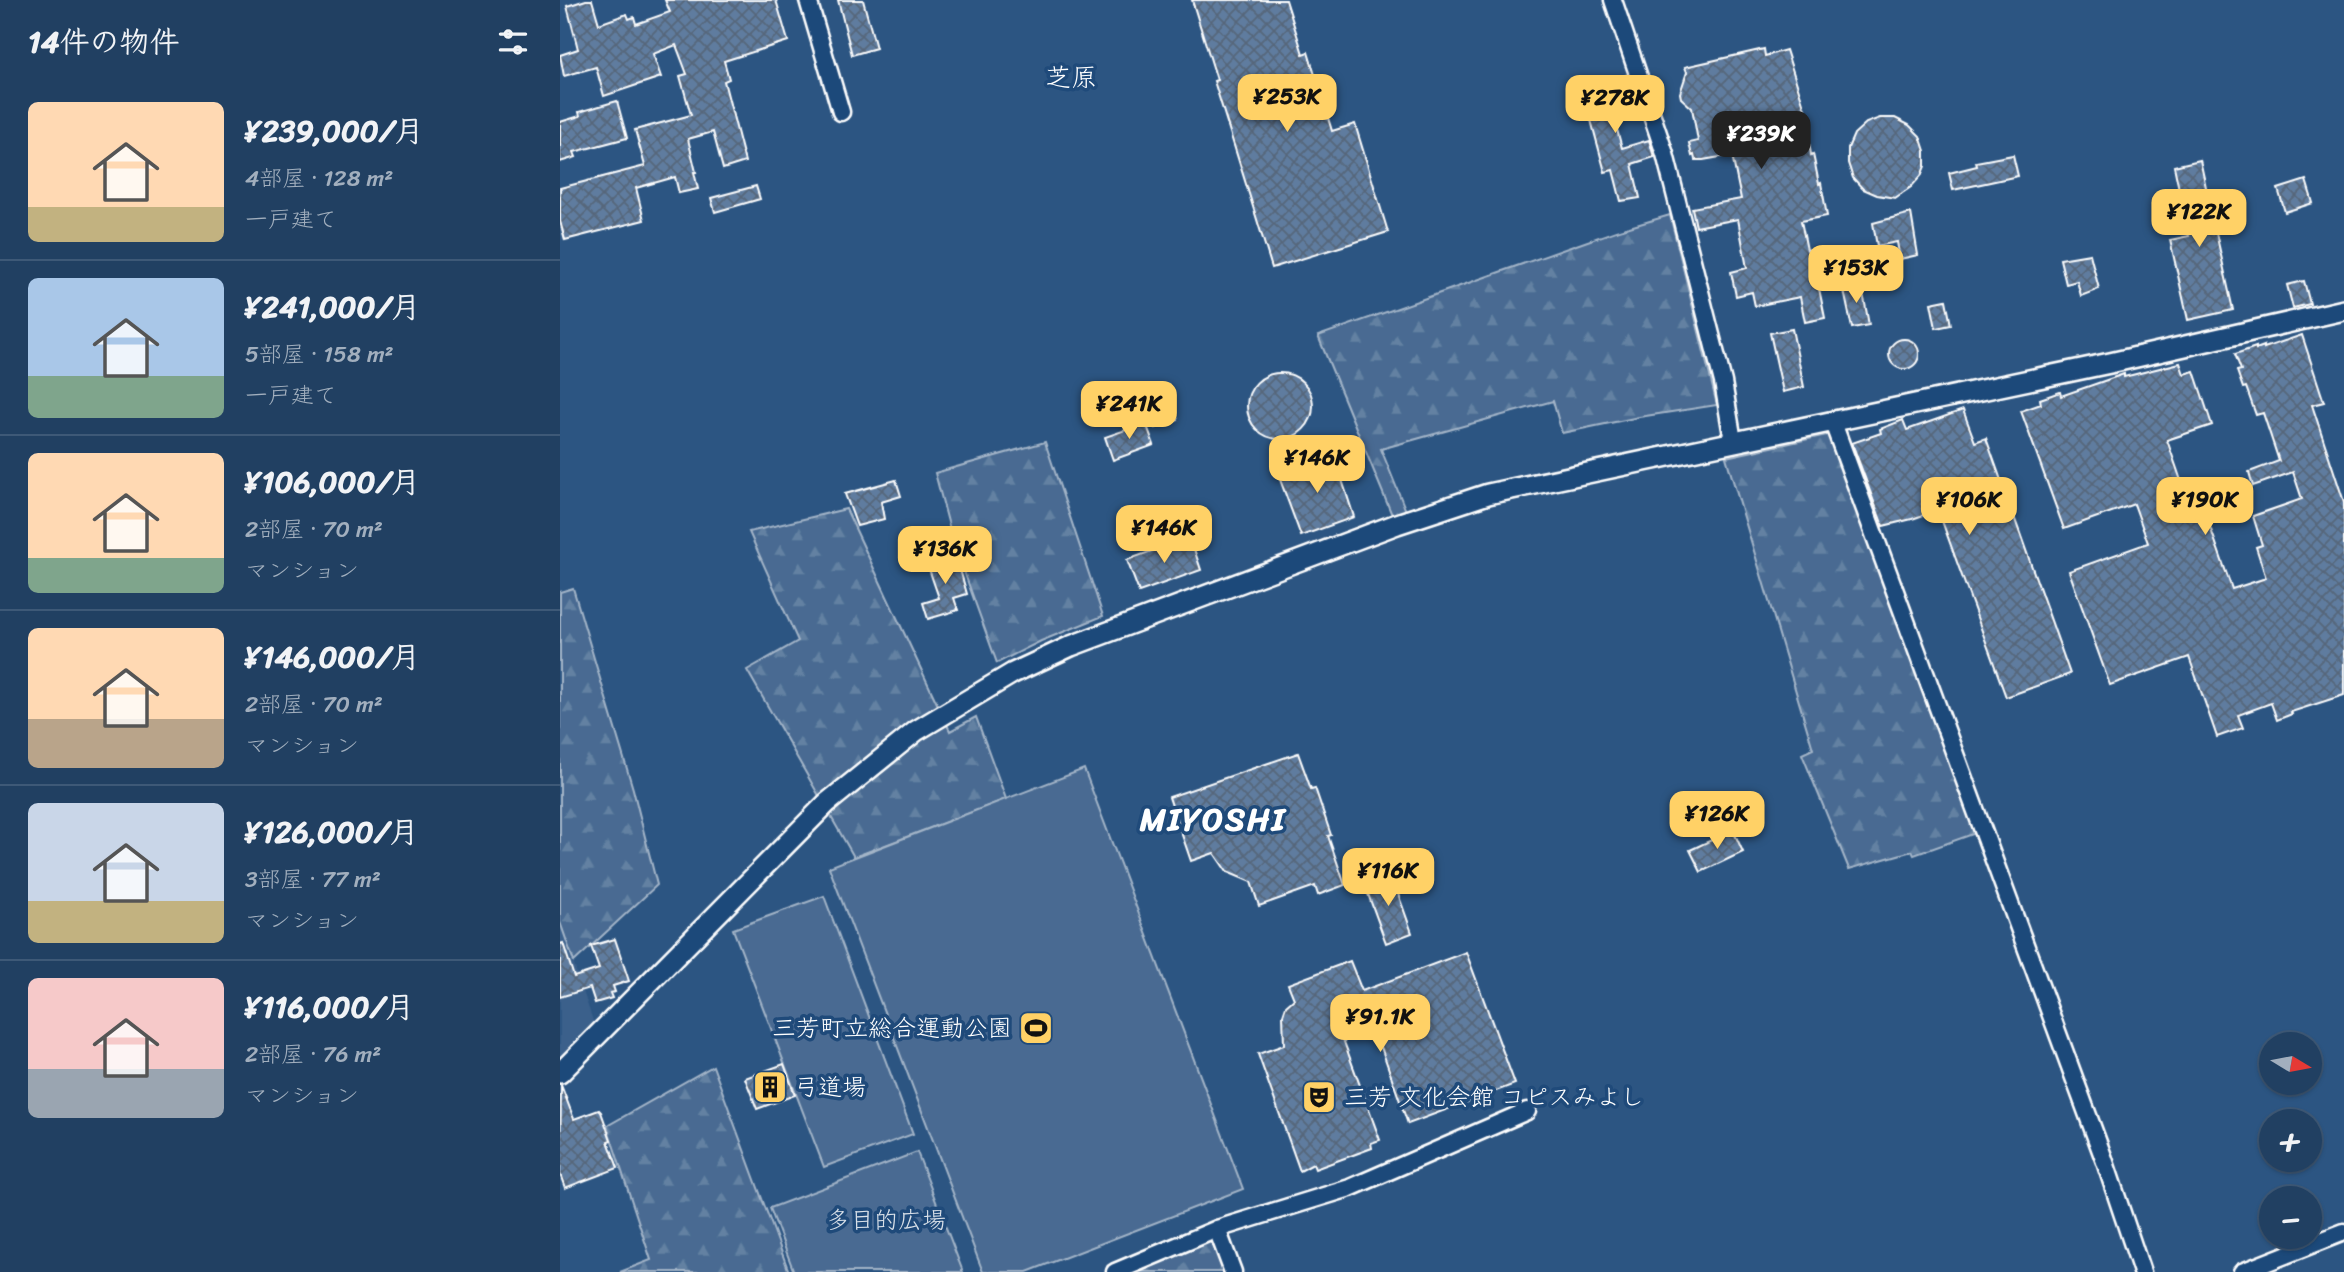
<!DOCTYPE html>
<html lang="ja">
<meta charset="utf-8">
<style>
:root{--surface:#214062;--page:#294768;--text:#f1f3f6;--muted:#a2afbe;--line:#3e5977;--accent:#ffd166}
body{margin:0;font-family:Sriracha,"Klee One",sans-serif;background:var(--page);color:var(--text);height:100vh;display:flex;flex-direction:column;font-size:26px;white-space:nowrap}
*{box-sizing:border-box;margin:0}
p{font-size:23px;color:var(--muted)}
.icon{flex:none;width:38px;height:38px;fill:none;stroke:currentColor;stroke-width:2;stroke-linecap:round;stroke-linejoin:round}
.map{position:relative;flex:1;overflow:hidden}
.side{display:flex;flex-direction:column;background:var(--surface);width:560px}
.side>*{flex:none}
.needle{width:46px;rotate:100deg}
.fabs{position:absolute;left:1699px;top:1032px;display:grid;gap:14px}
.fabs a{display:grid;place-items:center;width:63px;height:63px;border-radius:50%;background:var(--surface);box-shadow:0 2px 5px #0004,0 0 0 2px var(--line);font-size:35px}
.price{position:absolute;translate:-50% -60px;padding:0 16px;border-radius:14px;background:var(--accent);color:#111;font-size:23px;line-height:46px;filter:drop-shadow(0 2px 4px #0008)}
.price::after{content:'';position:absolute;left:50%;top:42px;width:21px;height:16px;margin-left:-10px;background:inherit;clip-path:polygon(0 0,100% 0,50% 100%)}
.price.active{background:#222;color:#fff}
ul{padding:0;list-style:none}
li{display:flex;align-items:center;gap:21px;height:175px;padding:0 28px}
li+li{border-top:2px solid var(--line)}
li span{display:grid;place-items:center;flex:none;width:196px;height:140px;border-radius:10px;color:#555}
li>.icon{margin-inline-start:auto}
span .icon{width:84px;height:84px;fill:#fffc;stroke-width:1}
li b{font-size:30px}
h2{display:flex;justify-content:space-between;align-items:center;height:84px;padding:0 28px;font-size:30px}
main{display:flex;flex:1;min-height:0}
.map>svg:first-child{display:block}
</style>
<main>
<section class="side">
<h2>14件の物件<svg class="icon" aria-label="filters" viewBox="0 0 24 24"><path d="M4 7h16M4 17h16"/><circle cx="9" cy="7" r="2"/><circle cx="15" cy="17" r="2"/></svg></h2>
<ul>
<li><span style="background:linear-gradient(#ffd9b3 75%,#c2b280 0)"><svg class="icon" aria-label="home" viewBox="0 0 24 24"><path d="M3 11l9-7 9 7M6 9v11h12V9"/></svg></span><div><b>¥239,000/月</b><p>4部屋 · 128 m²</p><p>一戸建て</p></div></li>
<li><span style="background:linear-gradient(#a9c7e8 70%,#7fa58c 0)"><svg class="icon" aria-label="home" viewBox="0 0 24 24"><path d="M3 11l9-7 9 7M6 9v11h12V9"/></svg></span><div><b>¥241,000/月</b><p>5部屋 · 158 m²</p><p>一戸建て</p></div></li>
<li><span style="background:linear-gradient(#ffd9b3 75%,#7fa58c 0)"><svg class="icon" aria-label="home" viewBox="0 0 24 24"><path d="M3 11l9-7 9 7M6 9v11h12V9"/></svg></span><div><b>¥106,000/月</b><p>2部屋 · 70 m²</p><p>マンション</p></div></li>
<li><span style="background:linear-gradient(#ffd9b3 65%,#b9a48a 0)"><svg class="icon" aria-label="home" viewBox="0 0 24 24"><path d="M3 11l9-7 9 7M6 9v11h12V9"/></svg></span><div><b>¥146,000/月</b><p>2部屋 · 70 m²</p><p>マンション</p></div></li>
<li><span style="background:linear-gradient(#c9d6e8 70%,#c2b280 0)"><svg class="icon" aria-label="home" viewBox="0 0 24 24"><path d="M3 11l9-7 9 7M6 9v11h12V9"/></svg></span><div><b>¥126,000/月</b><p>3部屋 · 77 m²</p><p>マンション</p></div></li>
<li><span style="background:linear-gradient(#f6c9c9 65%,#9aa5b1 0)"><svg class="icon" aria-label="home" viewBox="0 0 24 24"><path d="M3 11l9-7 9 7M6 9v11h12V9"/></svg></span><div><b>¥116,000/月</b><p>2部屋 · 76 m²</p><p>マンション</p></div></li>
</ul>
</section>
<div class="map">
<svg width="1784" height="1272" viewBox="0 0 1784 1272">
<defs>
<pattern id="forest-firs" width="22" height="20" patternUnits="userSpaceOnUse" patternTransform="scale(1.75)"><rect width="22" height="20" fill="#486b92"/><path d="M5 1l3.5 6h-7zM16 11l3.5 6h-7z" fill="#6381a2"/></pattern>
<pattern id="building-cross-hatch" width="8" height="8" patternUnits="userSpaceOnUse" patternTransform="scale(1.75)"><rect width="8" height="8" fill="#5e7c9f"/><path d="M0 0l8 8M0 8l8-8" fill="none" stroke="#56667a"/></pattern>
</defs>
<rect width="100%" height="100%" fill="#2c5582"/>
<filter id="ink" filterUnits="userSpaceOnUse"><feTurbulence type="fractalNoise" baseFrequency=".0143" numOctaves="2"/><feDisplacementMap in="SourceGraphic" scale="14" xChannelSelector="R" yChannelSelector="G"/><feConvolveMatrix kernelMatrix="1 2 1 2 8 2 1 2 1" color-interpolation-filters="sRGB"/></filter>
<g filter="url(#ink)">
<path fill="#3b618b" d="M0 929H2L34 1024 0 1057Z"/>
<g fill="url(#forest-firs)" stroke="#a4b5c8" stroke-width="2">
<path d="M1110 215 1157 405 1079 417 1002 433 993 401 821 449 846 511 832 515 758 336 1056 231Z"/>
<path d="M1271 434 1416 833 1354 855 1352 851 1289 869 1242 754 1253 749 1166 457Z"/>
<path d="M485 442 543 616 481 641 437 663 393 541 375 473Z"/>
<path d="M286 509 390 731 416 717 446 799 294 857 187 670 238 641 189 532Z"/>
<path d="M13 588 73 789 97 885 14 962 0 922V592Z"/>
<path d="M153 1066 229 1272H60L91 1260 47 1126Z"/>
<path d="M655 1237 668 1272H572Z"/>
</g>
<g fill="#486b92" stroke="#a4b5c8" stroke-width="2">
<path d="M524 769 683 1189 467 1272H423L269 867Z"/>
<path d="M264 896 353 1134 264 1167 173 929Z"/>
<path d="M357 1152 403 1272H234L210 1208Z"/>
</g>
<g fill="url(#building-cross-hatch)" stroke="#fff" stroke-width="2">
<path d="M26 0H32L39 24 67 14 69 19 74 17 76 24 110 12 105 0H216L228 41 164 61 169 79 164 81 185 162 163 169 153 132 128 139 136 172H134L138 189 119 193 115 177 76 188 84 220 5 240 0 221V188L85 166 75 130 131 115 120 76 127 74 116 45 93 54 101 77 44 96 36 67 4 76 0 55 18 49 7 6Z"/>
<path d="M278 0H303L316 48 292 55Z"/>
<path d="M632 0H726L743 54 748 52 772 131 795 124 828 232 712 268 654 81 657 80Z"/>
<path d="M1204 49 1205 56 1226 50 1251 128 1247 129 1251 155 1253 154 1259 184 1261 183 1267 216 1241 221 1247 250 1251 249 1265 318 1245 322 1240 297 1195 306 1192 292 1176 296 1171 272 1187 268 1178 219 1136 227 1132 208 1181 199 1172 155 1143 160H1135L1134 155 1132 156 1129 143 1138 141 1132 108 1121 98 1120 93 1127 72 1125 67Z"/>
<path d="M1067 75 1075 97 1050 104 1062 148 1089 140 1094 157 1072 164 1080 198 1061 201 1053 170 1045 172 1028 109H1025L1020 91Z"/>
<path d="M57 101 67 138 14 152 16 157 0 162V122L20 116 19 112Z"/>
<path d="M1320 118H1335L1349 125 1360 136 1365 151V166L1361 176 1351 187 1335 198 1317 195 1303 189 1293 178 1288 163V148L1294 134 1306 123Z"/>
<path d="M1453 155 1458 176 1393 190 1389 173 1417 166 1416 162Z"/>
<path d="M1640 160 1673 310 1628 320 1610 240 1629 236 1614 166Z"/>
<path d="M1746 180 1753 203 1725 212 1718 189Z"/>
<path d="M196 186 200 199 155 212 151 198Z"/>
<path d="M1351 213 1358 255 1340 259 1337 242 1317 246 1313 223Z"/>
<path d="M1530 254 1539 289 1521 296 1517 281 1506 284 1500 259Z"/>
<path d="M1744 281 1750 304 1733 308 1727 285Z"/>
<path d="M1301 282 1309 325 1292 328 1283 286Z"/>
<path d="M1386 300 1391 325 1376 328 1371 303Z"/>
<path d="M1232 329 1244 387 1223 392 1210 333Z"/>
<path d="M1742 335 1764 402 1752 405 1784 502V695L1731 712 1732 714 1717 720 1711 703 1678 715 1683 728 1657 737 1629 657 1550 685 1509 571 1588 543 1574 504 1504 529 1461 411 1481 404 1480 399 1500 392 1501 396 1564 374V377L1620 363 1624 374 1634 371 1652 425 1607 440 1626 495 1663 482 1672 509 1647 518 1672 589 1706 578 1696 547 1702 545 1693 516 1742 499 1733 472 1693 486 1689 472 1719 461 1703 413 1696 415 1686 387 1683 388 1677 371 1681 370 1675 354 1696 347V349L1704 346V348Z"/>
<circle cx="1344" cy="354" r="15"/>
<circle cx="720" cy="406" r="33"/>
<path d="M608 385 618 420 595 428 583 394Z"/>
<path d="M1403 410 1415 442 1426 438 1510 674 1446 697 1378 510 1352 519 1323 526 1292 443 1321 433 1320 429 1343 420 1347 430Z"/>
<path d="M586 423 594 445 553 460 545 437Z"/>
<path d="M774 455 794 517 741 536 718 474Z"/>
<path d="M336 480 341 496 321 502 324 519 297 526 285 494Z"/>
<path d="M630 537 641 570 579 592 567 560Z"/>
<path d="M395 552 407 594 394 598 398 610 368 619 363 603 379 598 367 563Z"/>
<path d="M738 753 751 789 755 788 771 835 768 836 785 885 758 895 755 886 699 906 691 882 667 872 654 853 631 861 609 797Z"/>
<path d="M1173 830 1183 852 1141 872 1130 850Z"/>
<path d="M831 874 852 933 826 943 804 883Z"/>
<path d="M55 939 69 981 53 986 55 992 50 993 52 998 35 1003 30 988 0 997V944L3 943 14 977 39 969 31 946Z"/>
<path d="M906 952 955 1084 848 1124 814 1027 783 1039 820 1140 811 1143 812 1148 755 1169 753 1164 740 1171 698 1054 724 1045 723 1015 726 1006 734 999 728 984 790 961 802 991Z"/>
<path d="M224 1064 235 1095 197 1109 185 1078Z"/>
<path d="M1 1085 14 1119 39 1110 41 1112 51 1140 48 1141 58 1168 5 1188 0 1174Z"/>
</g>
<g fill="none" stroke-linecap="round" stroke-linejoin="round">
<g stroke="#fff" stroke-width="21">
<g id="minor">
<path d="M248 0 281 112"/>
<path d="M1053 0 1105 154 1163 382 1173 441"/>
<path d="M1272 420 1544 1159 1582 1272"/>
<path d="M657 1229 673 1272"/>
<path d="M555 1272 657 1229 790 1188 967 1111"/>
<path d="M1682 1272 1784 1232"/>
</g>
</g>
<g stroke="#fff" stroke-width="24">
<path id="tertiary" d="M0 1073 267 803 356 731 453 673 511 646 837 524 928 494 1550 363 1784 310"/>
</g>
<use href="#minor" stroke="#1f4a7a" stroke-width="16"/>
<use href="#tertiary" stroke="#1f4a7a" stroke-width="19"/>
</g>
</g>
<defs>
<g id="stadium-square" transform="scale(1.75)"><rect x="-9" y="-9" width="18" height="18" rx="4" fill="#ffd166" stroke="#1f4a7a"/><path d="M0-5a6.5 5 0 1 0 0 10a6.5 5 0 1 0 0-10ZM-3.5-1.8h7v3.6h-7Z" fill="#111"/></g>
<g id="building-square" transform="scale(1.75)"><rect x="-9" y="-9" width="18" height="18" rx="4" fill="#ffd166" stroke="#1f4a7a"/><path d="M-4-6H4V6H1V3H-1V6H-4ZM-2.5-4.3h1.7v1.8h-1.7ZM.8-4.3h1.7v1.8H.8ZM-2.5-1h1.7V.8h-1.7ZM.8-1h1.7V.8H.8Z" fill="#111"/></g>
<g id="theatre-square" transform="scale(1.75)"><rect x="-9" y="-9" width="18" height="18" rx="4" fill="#ffd166" stroke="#1f4a7a"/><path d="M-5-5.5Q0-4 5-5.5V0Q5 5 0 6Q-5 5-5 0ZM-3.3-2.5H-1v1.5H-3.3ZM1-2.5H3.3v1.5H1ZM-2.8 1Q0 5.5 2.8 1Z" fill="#111"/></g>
</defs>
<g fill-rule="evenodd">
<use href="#stadium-square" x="476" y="1028"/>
<use href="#building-square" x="210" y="1087"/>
<use href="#theatre-square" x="759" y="1097"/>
</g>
<g text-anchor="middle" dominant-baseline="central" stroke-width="7" stroke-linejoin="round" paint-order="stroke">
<g font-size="24" fill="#fff" stroke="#1f4a7a" text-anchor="start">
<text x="452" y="1028" text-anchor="end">三芳町立総合運動公園</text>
<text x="234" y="1087">弓道場</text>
<text x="784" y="1097">三芳 文化会館 コピスみよし</text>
</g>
<g font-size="24" fill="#dae1e9" stroke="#1f4a7a">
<text x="326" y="1220">多目的広場</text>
</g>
<g font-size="26" fill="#fff" stroke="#1f4a7a">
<text x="511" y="77">芝原</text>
</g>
<g font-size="32" font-weight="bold" letter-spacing="2" fill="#fff" stroke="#1f4a7a">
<text x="653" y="819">MIYOSHI</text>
</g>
</g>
</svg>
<div class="fabs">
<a><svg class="needle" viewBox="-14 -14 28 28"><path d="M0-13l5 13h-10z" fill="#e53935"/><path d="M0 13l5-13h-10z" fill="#a2afbe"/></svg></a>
<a>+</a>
<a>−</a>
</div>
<b class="price" style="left:727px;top:134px">¥253K</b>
<b class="price" style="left:1055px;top:135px">¥278K</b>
<b class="price active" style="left:1201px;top:171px">¥239K</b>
<b class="price" style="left:1639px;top:249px">¥122K</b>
<b class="price" style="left:1296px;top:305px">¥153K</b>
<b class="price" style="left:569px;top:441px">¥241K</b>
<b class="price" style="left:757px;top:495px">¥146K</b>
<b class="price" style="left:1409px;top:537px">¥106K</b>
<b class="price" style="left:1645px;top:537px">¥190K</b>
<b class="price" style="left:604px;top:565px">¥146K</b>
<b class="price" style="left:385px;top:586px">¥136K</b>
<b class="price" style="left:1157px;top:851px">¥126K</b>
<b class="price" style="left:828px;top:908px">¥116K</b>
<b class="price" style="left:820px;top:1054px">¥91.1K</b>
</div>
</main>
